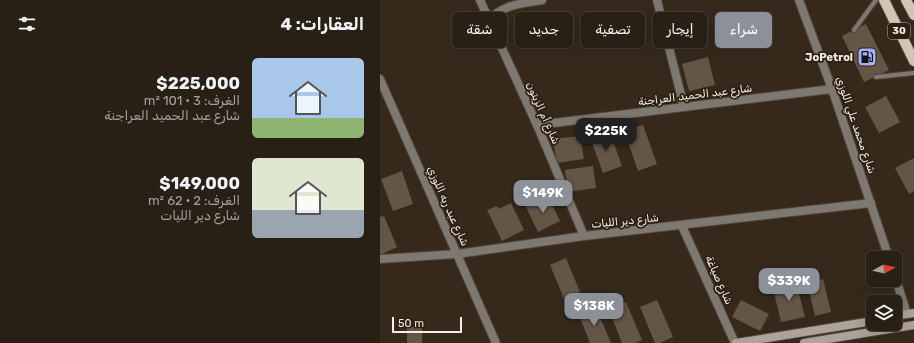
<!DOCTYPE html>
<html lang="ar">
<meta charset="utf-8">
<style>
:root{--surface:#281f15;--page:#30271e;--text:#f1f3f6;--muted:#a5a2a0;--line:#443d34;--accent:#8c9099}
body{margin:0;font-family:Rubik,Cairo,sans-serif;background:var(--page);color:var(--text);direction:rtl;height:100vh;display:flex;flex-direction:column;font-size:15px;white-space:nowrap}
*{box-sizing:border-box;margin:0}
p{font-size:13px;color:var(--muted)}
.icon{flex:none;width:22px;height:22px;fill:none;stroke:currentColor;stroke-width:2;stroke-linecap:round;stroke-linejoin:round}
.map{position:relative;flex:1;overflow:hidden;direction:ltr}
.sheet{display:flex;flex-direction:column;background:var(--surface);width:380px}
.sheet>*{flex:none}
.banner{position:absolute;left:12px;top:12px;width:380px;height:36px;direction:rtl;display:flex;gap:8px}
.needle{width:26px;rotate:82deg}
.controls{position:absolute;left:486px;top:251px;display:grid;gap:8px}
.controls a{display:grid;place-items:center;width:36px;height:36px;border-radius:6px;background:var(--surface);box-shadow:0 4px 16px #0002,0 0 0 1px var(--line);font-size:20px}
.scale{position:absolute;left:12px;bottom:10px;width:70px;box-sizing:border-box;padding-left:4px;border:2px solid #f6ede5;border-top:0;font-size:11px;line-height:14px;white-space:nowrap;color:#f6ede5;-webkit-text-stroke:3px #2c2013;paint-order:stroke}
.price{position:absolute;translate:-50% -34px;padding:0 9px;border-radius:8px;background:var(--accent);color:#fff;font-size:13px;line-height:26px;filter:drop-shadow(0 1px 2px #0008)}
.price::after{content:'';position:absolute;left:50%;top:24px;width:12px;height:9px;margin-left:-6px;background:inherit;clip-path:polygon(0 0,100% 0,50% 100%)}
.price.active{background:#222;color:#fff}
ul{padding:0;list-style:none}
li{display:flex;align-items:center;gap:12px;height:100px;padding:0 16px}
li span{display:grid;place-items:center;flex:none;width:112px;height:80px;border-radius:6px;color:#555}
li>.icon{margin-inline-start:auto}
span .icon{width:48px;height:48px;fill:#fffc;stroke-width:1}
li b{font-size:17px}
h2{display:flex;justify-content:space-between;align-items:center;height:48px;padding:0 16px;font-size:17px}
.tag{padding:0 14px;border-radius:6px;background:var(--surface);box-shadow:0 4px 16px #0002,0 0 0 1px var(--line);font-size:14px;line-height:36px}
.tag.active{background:var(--accent);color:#fff}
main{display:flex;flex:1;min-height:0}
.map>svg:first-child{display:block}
</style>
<main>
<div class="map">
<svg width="534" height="343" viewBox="0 0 534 343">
<rect width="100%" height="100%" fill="#36291c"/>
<g fill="#635647">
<path d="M314 17 319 45 299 49 293 21Z"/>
<path d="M486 24 509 70 484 82 462 36Z"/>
<path d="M328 57 335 85 309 91 302 64Z"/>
<path d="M506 96 520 122 499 133 485 107Z"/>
<path d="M263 125 277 164 258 171 244 130Z"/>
<path d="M229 130 242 166 223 173 210 137Z"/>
<path d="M200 136 204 159 177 163 173 139Z"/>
<path d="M534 158V191L529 194 515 168Z"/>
<path d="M213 166 216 188 188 192 185 170Z"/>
<path d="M22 171 33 204 13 211 1 179Z"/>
<path d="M168 196 180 221 158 232 146 207Z"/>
<path d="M131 203 144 230 122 241 107 210 117 206 118 209Z"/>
<path d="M4 216 17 247 0 255V217Z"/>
<path d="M186 258 200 292 184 299 170 265Z"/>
<path d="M443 279 451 312 435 316 427 283Z"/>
<path d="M416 282 425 317 401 322 393 288Z"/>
<path d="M277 300 293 337 280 343H275L260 307Z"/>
<path d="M361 300 389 314 380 331 352 317Z"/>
<path d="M246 302 262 340 255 343H242L229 310Z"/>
<path d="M216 308 231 343H210L199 315Z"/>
<rect x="27" y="327" width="15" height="16"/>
</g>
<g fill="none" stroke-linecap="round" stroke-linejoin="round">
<g stroke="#514438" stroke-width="6">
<g id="lane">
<path d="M474 30 496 0"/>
<path d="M496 77 534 73"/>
</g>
</g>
<g stroke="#514438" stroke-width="10">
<g id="street">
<path d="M100 0 157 125 204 236"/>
<path d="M277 0 304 107"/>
<path d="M419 0 452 89 509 258"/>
<path d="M109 21C122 4 142 4 162 0"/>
<path d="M0 79 116 343"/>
<path d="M157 125 452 89"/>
<path d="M302 226 355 343"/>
<path d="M0 259 77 254 204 236 491 203"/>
<path d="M515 276 527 314"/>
</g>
</g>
<g stroke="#514438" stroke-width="10">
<g id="secondary">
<path d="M515 316 534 313"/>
<path d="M356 343 493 321"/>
<path d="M424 343 534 325"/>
</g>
</g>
<g stroke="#514438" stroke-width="12">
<g id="primary">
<path d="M504 0 534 61"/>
<path d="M526 0 534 15"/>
</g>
</g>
<use href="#lane" stroke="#7e7871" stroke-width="4"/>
<use href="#street" stroke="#7e7871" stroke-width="8"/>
<use href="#secondary" stroke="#ada398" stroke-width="8"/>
<use href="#primary" stroke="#d2c4b6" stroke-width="10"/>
</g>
<defs>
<g id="fuel-square" transform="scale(1)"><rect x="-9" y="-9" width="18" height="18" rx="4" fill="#a8b0fc" stroke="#2c2013"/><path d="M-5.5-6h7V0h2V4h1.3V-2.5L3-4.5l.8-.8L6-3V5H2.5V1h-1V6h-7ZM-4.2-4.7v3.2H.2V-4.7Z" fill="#111"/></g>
</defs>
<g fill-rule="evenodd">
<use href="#fuel-square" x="487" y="57"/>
</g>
<g text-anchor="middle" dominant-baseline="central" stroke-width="3.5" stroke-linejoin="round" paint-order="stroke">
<rect fill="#2c2013" stroke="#b9b0a6" stroke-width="1" x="508" y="23" width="22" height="16" rx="3"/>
<g font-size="10" font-weight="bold" fill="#f6ede5">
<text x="519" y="31">30</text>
</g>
<g font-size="11" font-weight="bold" fill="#f6ede5" stroke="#2c2013" text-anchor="end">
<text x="473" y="57">JoPetrol</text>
</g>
<g font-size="11" fill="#f6ede5" stroke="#2c2013">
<text transform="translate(315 95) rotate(-7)">شارع عبد الحميد العراجنة</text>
<text transform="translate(163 113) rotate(66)">شارع أم الزيتون</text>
<text transform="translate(476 125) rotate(71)">شارع محمد علي اللوزي</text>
<text transform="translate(68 206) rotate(66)">شارع عبد ربه اللوزي</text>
<text transform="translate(245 221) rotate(-6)">شارع دير الليات</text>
<text transform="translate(339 280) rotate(66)">شارع صياغة</text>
</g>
</g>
</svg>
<div class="controls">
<a><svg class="needle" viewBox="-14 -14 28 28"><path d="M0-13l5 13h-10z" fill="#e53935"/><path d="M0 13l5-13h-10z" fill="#a5a2a0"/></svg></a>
<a><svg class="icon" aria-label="layers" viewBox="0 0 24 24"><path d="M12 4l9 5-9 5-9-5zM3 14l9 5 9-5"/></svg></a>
</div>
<div class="scale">50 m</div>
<b class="price active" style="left:226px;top:152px">$225K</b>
<b class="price" style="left:163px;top:214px">$149K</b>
<b class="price" style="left:409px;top:302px">$339K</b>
<b class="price" style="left:214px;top:327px">$138K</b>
<div class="banner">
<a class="tag active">شراء</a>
<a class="tag">إيجار</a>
<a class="tag">تصفية</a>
<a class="tag">جديد</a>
<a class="tag">شقة</a>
</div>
</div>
<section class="sheet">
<h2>العقارات: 4<svg class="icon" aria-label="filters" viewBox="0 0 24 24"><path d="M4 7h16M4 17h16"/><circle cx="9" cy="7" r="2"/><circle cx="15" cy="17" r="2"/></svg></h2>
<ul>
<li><span style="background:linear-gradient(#a9c7e8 75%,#8fb573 0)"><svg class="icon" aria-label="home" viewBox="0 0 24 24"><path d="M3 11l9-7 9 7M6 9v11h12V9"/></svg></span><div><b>$225,000</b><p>الغرف: 3 · 101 m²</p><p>شارع عبد الحميد العراجنة</p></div></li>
<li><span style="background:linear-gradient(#dfe7d0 65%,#9aa5b1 0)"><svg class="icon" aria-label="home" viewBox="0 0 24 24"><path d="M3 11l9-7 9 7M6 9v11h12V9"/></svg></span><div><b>$149,000</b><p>الغرف: 2 · 62 m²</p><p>شارع دير الليات</p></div></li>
</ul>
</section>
</main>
